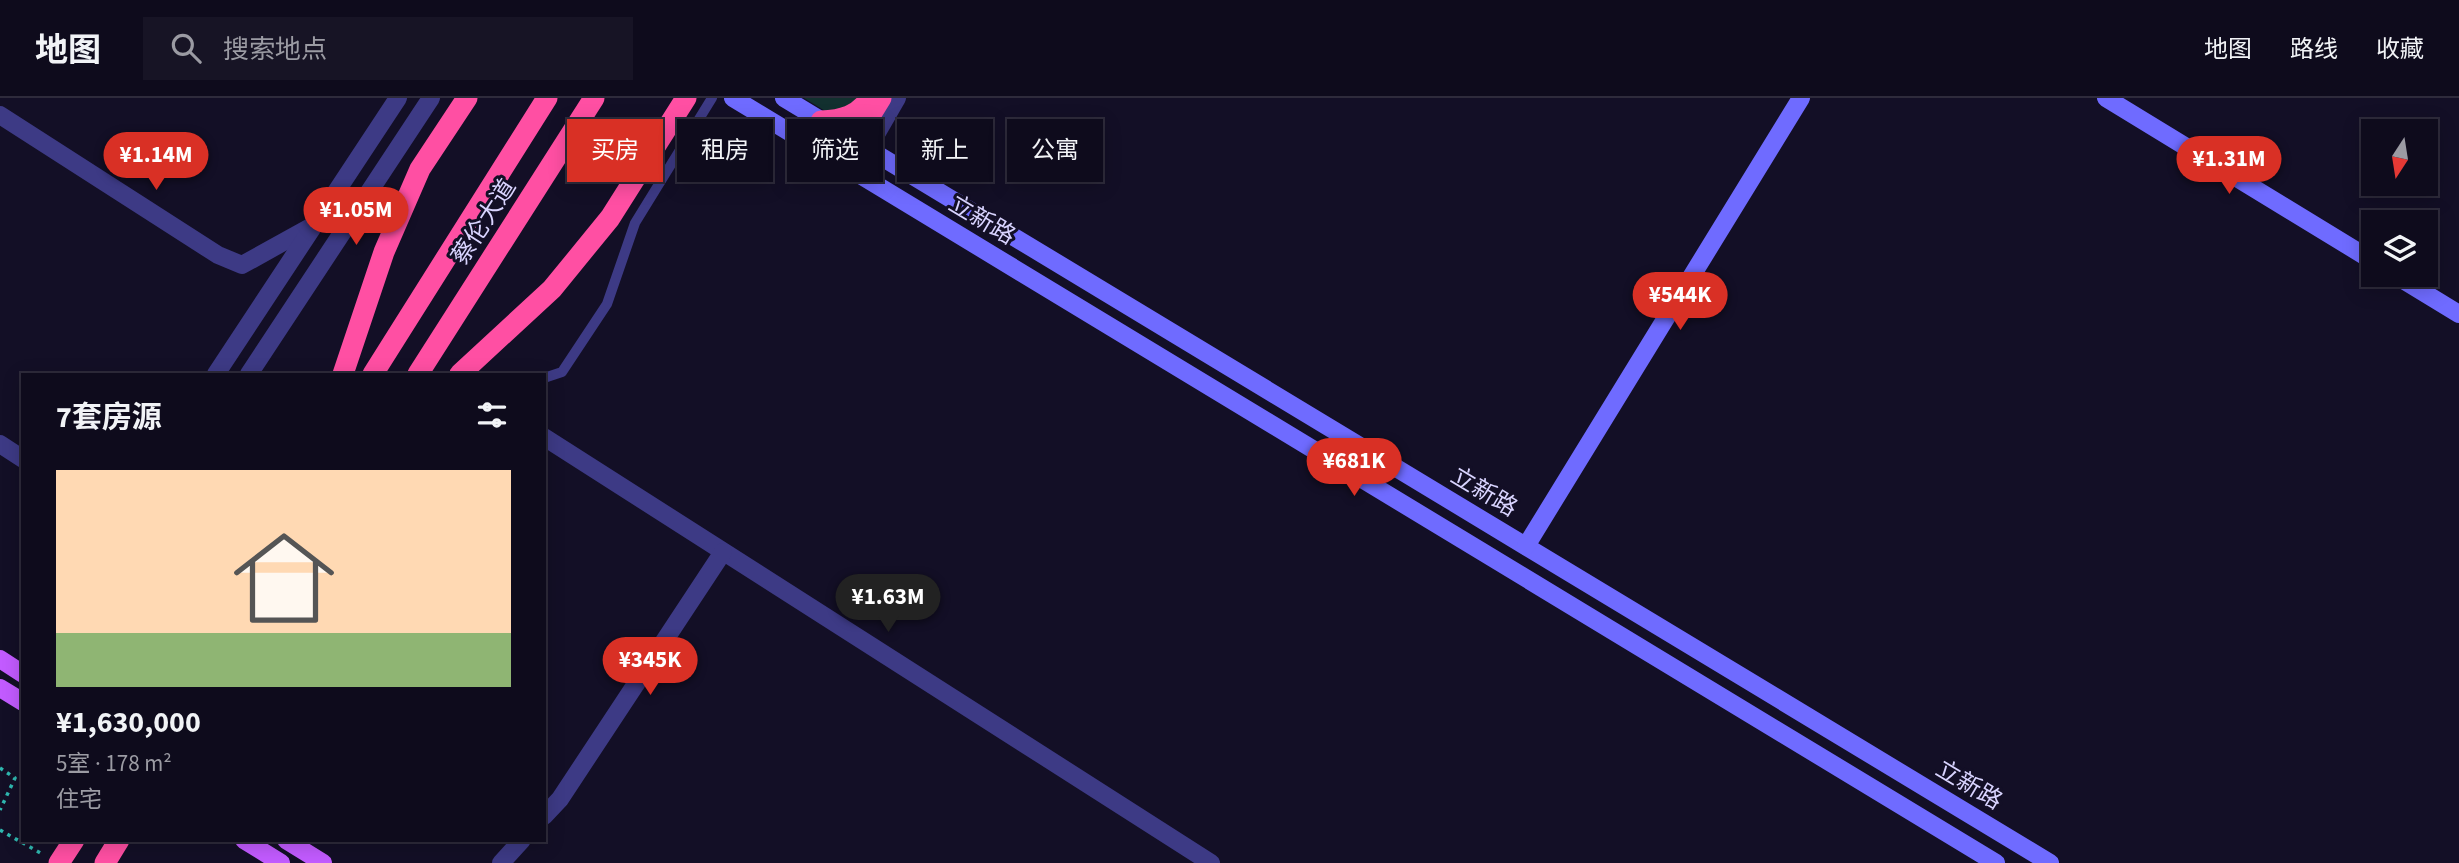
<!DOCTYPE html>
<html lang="zh">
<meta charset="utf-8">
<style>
:root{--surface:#0e0b1c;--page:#171425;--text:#f1f3f6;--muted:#9b9ba3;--line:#2e2b3b;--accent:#d93025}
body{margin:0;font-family:"Source Sans 3","Noto Sans SC",sans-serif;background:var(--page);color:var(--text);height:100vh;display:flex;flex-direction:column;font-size:26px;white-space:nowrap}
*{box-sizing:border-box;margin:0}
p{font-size:23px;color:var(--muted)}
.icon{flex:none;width:38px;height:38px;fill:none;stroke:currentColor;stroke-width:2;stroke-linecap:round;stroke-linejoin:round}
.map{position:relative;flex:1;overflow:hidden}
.panel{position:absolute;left:21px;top:275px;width:525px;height:469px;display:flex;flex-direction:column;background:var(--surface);border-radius:0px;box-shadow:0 4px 18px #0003,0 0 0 2px var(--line)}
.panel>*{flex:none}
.banner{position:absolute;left:567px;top:21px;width:665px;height:63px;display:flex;gap:14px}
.needle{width:46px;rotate:192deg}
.controls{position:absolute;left:2361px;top:21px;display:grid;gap:14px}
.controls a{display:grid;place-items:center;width:77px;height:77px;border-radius:0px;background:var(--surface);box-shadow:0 4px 18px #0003,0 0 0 2px var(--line);font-size:35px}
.price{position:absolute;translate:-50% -60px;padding:0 16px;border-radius:24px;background:var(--accent);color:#fff;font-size:23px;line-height:46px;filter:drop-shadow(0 2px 4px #0008)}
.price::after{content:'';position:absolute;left:50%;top:42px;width:21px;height:16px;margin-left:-10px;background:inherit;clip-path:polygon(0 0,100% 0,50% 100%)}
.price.selected{background:#222;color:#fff}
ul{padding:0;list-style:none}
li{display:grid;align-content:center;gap:14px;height:371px;padding:0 35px}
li+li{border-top:2px solid var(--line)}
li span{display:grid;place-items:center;height:217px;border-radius:0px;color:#555}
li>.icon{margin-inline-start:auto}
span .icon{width:126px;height:126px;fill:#fffc;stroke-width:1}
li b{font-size:30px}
h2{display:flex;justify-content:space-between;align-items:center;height:84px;padding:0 35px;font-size:30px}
.tag{padding:0 24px;border-radius:0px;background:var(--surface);box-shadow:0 4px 18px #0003,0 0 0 2px var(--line);font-size:24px;line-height:63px}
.tag.selected{background:var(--accent);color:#fff}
header{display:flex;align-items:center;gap:42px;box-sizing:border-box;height:98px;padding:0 35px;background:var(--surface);border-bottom:2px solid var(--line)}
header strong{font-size:33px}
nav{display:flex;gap:38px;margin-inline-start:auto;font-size:24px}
.search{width:490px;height:63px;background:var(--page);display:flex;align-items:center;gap:18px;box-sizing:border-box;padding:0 24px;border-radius:0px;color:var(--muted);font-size:26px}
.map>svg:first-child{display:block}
</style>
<header>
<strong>地图</strong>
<div class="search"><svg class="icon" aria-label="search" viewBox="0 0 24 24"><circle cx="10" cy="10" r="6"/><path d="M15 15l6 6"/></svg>搜索地点</div>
<nav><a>地图</a><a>路线</a><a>收藏</a></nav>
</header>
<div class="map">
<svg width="2459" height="765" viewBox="0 0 2459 765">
<rect width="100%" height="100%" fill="#130f26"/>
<path fill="#12302f" d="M804 0H857L850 8 830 16Z"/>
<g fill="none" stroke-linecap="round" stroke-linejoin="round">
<g stroke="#2fb8b0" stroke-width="3.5" stroke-dasharray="3.5 5" stroke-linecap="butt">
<path d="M0 670 15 680 0 712"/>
<path d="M0 732 44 757"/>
</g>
<path stroke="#3d3a85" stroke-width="10" d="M544 280 562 274 607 206 635 125 712 0"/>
<g stroke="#3d3a85" stroke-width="18">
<path d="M0 17 218 157 242 167 314 127"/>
<path d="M867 52 897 0"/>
<path d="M216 276 398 0"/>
<path d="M249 276 431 0"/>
<path d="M544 339 1211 765"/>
<path d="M0 346 23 361"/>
<path d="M544 718 560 701 723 454"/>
<path d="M501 765 522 742"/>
</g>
<g stroke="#6f6bff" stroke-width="18">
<path d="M733 0 1996 765"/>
<path d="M784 0 2050 765"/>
<path d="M2106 0 2373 163"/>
<path d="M2395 177 2459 216"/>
<path d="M1526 448 1801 0"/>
</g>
<g stroke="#c25bff" stroke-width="18">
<path d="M0 561 23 576"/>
<path d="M0 590 23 604"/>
<path d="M244 742 281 765"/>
<path d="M286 742 323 765"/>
</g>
<g stroke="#ff4fa3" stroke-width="21">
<path d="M821 23C842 22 858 18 870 0"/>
<path d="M841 65 881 0"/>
<path d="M343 276 384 154 420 71 467 0"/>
<path d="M373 276 547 0"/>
<path d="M418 276 594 0"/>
<path d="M460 276 552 191 610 120 686 0"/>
<path d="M59 765 74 742"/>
<path d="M105 765 119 742"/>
</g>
</g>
<g text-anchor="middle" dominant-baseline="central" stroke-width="6" stroke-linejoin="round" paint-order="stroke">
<g font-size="24" fill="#d9d4ff" stroke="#130f26">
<text transform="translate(982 122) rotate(31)">立新路</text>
<text transform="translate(484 124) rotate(-57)">蔡伦大道</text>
<text transform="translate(1484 394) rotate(31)">立新路</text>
<text transform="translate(1969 687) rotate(31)">立新路</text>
</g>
</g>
</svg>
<div class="controls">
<a><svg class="needle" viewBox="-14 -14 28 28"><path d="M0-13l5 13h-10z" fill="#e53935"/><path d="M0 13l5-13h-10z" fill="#9b9ba3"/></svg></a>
<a><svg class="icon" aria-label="layers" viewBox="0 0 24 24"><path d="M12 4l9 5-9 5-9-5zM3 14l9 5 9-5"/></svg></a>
</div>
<b class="price" style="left:156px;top:94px">¥1.14M</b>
<b class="price" style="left:2229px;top:98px">¥1.31M</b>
<b class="price" style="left:356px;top:149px">¥1.05M</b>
<b class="price" style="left:1680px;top:234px">¥544K</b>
<b class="price" style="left:1354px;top:400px">¥681K</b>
<b class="price selected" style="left:888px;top:536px">¥1.63M</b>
<b class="price" style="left:650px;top:599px">¥345K</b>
<div class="banner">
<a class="tag selected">买房</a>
<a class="tag">租房</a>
<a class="tag">筛选</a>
<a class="tag">新上</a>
<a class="tag">公寓</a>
</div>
<section class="panel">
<h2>7套房源<svg class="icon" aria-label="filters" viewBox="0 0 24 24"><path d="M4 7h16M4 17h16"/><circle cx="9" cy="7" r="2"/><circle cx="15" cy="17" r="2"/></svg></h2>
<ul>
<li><span style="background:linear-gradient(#ffd9b3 75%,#8fb573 0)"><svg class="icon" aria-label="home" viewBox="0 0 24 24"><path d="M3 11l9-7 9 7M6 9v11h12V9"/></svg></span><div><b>¥1,630,000</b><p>5室 · 178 m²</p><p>住宅</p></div></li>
</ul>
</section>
</div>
